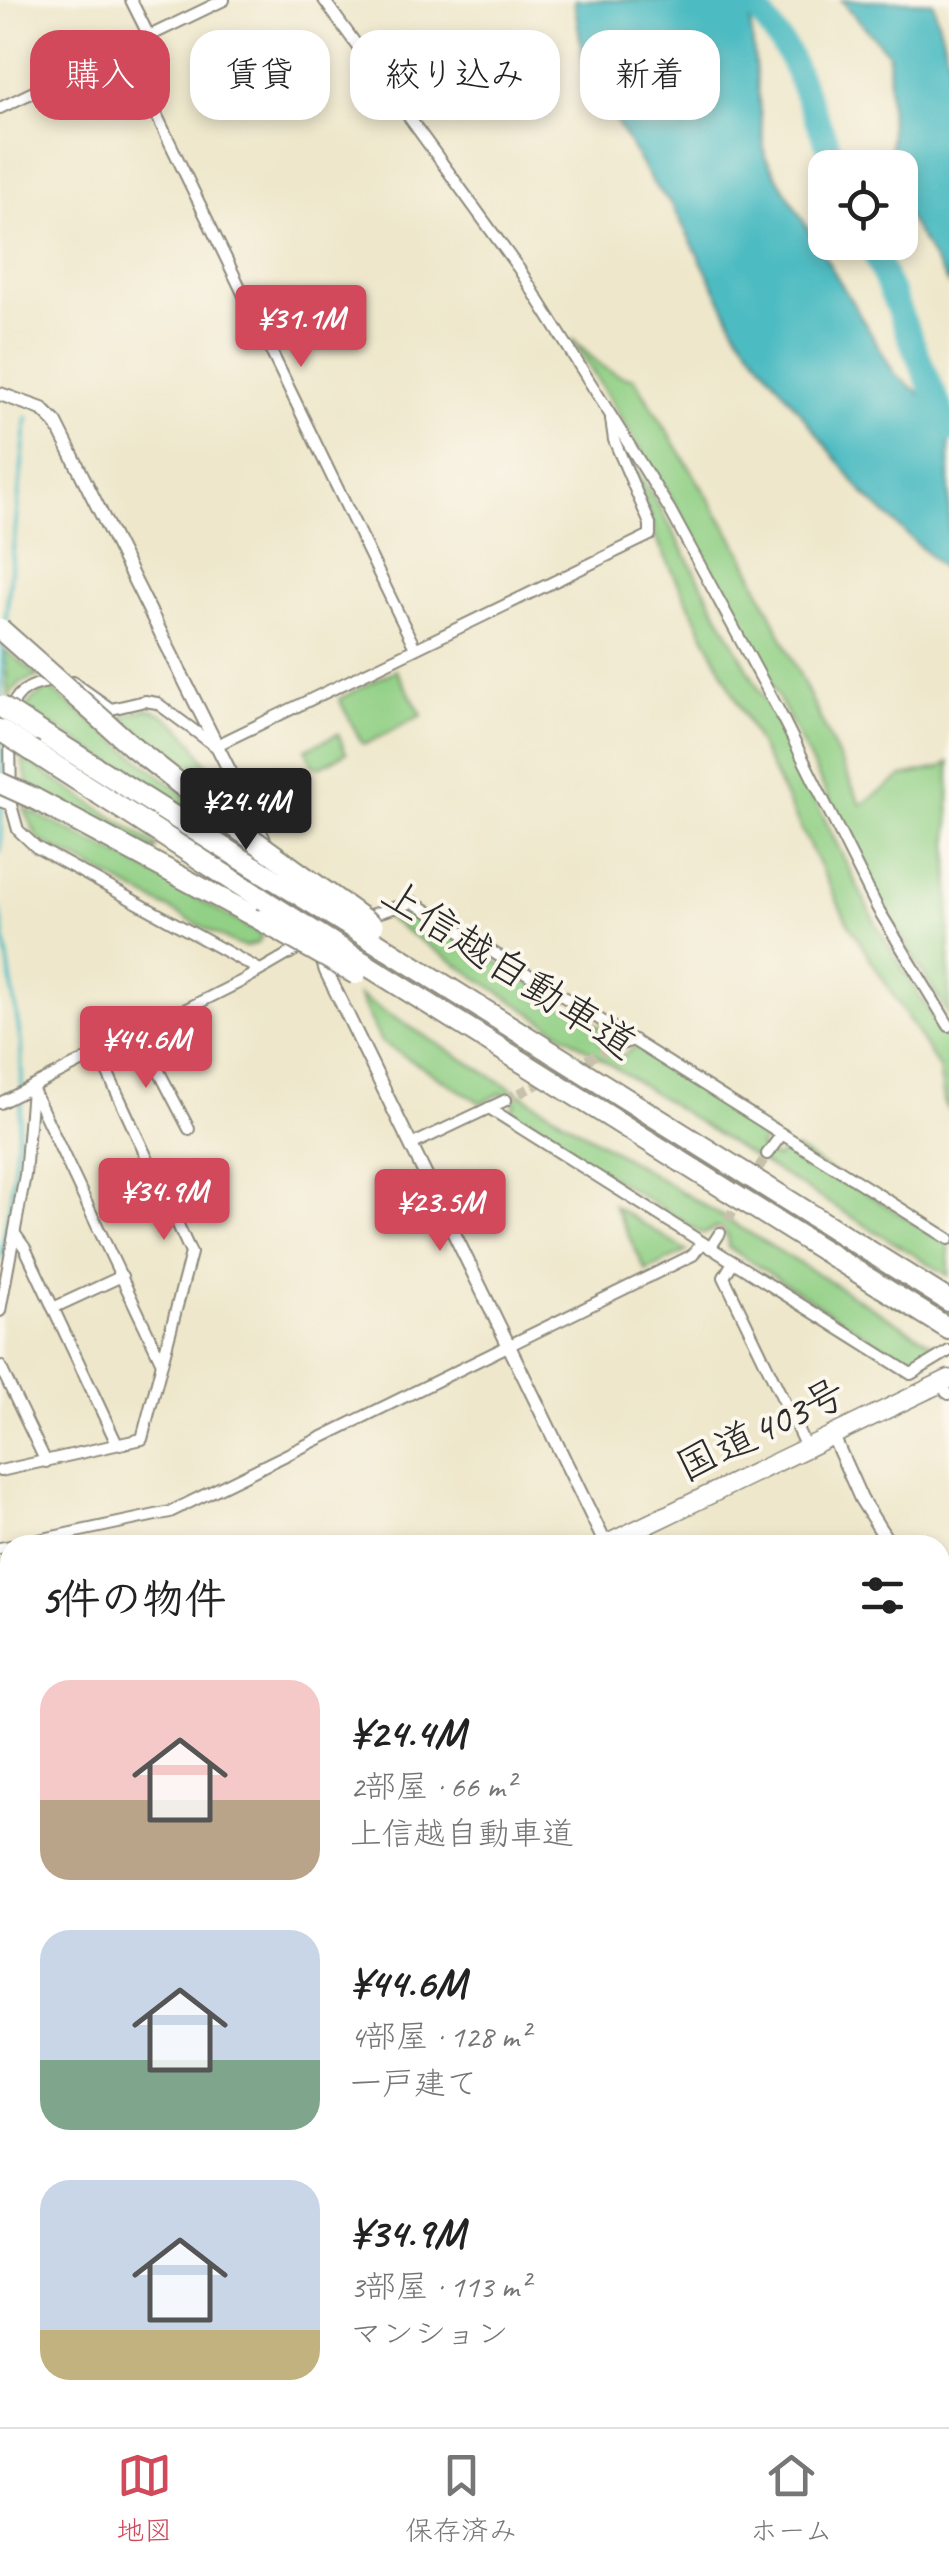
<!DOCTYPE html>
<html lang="ja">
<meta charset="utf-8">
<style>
:root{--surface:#fff;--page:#f6f6f6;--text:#222;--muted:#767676;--line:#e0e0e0;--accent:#d1495b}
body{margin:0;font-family:Caveat,"Klee One",sans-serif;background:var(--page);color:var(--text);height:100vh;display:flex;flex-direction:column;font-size:38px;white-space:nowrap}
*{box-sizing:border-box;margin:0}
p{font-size:32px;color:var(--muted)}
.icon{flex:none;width:55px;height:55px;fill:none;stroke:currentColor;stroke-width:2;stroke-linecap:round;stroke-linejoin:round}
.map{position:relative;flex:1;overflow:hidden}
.side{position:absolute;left:0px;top:1535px;width:950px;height:892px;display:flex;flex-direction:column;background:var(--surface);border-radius:30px 30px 0 0;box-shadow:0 5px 15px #0003}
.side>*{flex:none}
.guide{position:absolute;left:30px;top:30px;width:890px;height:90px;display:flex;gap:20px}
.fabs{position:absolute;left:808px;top:150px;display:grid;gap:20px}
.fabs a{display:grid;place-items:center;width:110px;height:110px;border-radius:20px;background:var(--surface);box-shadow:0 5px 15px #0003;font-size:50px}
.price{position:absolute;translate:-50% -85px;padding:0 22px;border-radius:10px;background:var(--accent);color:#fff;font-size:32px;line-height:65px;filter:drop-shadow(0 2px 5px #0008)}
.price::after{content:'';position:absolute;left:50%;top:60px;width:30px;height:22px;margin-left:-15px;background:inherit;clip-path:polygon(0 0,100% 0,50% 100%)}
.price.selected{background:#222;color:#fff}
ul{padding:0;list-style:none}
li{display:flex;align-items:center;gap:30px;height:250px;padding:0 40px}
li span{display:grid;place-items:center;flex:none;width:280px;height:200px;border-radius:30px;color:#555}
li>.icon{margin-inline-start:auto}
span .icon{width:120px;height:120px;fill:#fffc;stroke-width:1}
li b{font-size:42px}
h2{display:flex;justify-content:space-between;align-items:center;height:120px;padding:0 40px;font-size:42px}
.chip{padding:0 35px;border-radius:30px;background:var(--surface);box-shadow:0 5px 15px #0003;font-size:35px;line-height:90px}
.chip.selected{background:var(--accent);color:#fff}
.menu{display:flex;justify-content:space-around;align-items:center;height:140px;border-top:2px solid var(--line);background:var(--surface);font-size:28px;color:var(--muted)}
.menu a{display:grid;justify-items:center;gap:5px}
.menu .selected{color:var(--accent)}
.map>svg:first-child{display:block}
</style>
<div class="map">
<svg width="949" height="2427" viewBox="0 0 949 2427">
<rect width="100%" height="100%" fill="#fbf7ec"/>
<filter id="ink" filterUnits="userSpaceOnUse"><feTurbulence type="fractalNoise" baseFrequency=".01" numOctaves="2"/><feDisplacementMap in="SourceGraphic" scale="20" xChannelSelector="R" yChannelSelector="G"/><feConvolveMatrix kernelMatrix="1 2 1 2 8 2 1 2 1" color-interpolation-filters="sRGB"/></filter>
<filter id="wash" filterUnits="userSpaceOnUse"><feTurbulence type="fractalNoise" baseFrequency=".0048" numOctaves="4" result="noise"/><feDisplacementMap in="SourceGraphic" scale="40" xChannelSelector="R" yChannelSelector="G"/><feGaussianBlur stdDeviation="2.25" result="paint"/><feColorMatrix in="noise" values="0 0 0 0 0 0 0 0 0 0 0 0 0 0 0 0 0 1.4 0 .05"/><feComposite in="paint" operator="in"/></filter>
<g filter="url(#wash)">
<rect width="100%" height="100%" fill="#eee7cb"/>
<g fill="#92d086" stroke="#5e7e58" stroke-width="2.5">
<path d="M572 339C591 356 607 376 634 378L640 387 743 554 861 805 903 776 940 768 949 762V1015L887 915 786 712 673 501Z"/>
<path d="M622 446 663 513 778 724 878 928 949 1044V1110L944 1102 939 1068 848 923 655 536 652 519Z"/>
<path d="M5 650 39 676 20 683 8 698Z"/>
<path d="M396 670 422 715 366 744 362 743 339 699Z"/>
<path d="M49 688 226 827 223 831 25 709 33 699Z"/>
<path d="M146 709C185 714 211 771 226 802L121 717Z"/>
<path d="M338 734 346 753 320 767 313 765 306 749Z"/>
<path d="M21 757 157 846 155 851 29 786Z"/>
<path d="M24 808 123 857 262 935 258 943 245 947 235 944 38 839Z"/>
<path d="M415 910 605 1030 601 1044 620 1057 637 1046 761 1128 764 1140 759 1147 776 1159 783 1151 795 1149 949 1245V1276L727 1141 383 916Z"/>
<path d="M359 996 939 1348C925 1360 919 1362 901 1358L728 1247V1236L716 1228 703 1234 517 1119 511 1110 516 1103 502 1093 481 1103 381 1042Z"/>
<path d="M614 1206 687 1251 646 1271Z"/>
</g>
<g fill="#4dbcc2" stroke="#3c7476" stroke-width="2.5">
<path d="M574 0H748L765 157 895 374 949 417V574L863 493 737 331 673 206 652 182 585 69Z"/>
<path d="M841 0 933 2 949 61V285L900 205V168L891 167 888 53Z"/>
</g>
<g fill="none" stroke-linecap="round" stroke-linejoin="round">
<g stroke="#4dbcc2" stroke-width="4">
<path d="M5 626 27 417"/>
<path d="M1 700 3 640"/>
<path d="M1 740 2 775"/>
<path d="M0 852 2 790"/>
<path d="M0 909 21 1044 22 1088"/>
<path d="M0 1258 11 1196 22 1097"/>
<path d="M0 2079 10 2095"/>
<path d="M308 2418 317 2427"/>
</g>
<g stroke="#4dbcc2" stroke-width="25">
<path d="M751 0 788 53 838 168"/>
<path d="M870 242 949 430"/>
</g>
</g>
</g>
<g filter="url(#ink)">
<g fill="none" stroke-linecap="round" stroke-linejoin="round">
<g stroke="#c7c1ab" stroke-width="10" stroke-dasharray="10 5" stroke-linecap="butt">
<path d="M506 1100 614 1046"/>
<path d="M720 1233 767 1154"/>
</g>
<g stroke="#8c897b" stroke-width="14">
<g id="minor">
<path d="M131 0 149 36"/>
<path d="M324 0 519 269 670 510 780 713 878 909 949 1026"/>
<path d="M124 48 415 648"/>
<path d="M0 108 224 0"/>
<path d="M73 682 111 709 145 701 157 703 215 746 650 535V524L614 440 611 419"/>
<path d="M10 714C14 690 34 683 56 681"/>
<path d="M10 736 11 805"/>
<path d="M0 801 11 805 18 830 36 847 258 969"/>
<path d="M360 918 413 902 949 1239"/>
<path d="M139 1033 189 1129"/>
<path d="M614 1046 634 1040"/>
<path d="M32 1088 162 1363"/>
<path d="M0 1103 242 981 304 945"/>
<path d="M489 1108 911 1374 949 1351"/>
<path d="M411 1145 506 1100"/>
<path d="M767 1154 782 1134"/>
<path d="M15 1234 25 1248 117 1444"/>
<path d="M710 1248 720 1233"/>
<path d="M733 1262 724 1277 806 1447"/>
<path d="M53 1308 122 1276"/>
<path d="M0 1311 25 1175 32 1089"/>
<path d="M0 1366 46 1462"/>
<path d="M946 1392 949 1394"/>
<path d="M0 1471 142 1439 191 1253 99 1054"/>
<path d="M15 1545 170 1512 693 1255 702 1242"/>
<path d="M0 1548 10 1546"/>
<path d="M0 1847 10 1846"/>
<path d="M0 1952 10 1950"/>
<path d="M0 2030 10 2027"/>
<path d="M0 2052 10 2072"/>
<path d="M0 2093 10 2108"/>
<path d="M0 2195 10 2201"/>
<path d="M0 2244 10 2230"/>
<path d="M0 2338 10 2348"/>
<path d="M297 2418 305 2427"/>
<path d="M72 2427 82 2418"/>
<path d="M190 2427 206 2418"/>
</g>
</g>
<g stroke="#8c897b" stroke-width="16">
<g id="tertiary">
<path d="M0 394 42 409 56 423 267 846"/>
<path d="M320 953 326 971 606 1545"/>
<path d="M832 1434 861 1499 890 1545"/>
<path d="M940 1590 949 1596"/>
<path d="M940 2120 949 2115"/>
<path d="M940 2233 949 2251"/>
</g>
</g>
<g stroke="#8c897b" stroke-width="21">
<g id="trunk">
<path d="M605 1545 949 1379"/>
<path d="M0 1789 10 1788"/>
</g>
</g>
<g stroke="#8c897b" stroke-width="24">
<g id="motorway">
<path d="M37 730 219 845"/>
<path d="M133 747 227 821"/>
<path d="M34 752 262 899"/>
<path d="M35 799 261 920"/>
<path d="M369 938 949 1301"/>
<path d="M362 962 949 1329"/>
</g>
</g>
<use href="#minor" stroke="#fff" stroke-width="10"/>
<use href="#tertiary" stroke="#fff" stroke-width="12"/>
<use href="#trunk" stroke="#fff" stroke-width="18"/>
<use href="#motorway" stroke="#fff" stroke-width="20"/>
<g stroke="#8c897b" stroke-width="24" stroke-linecap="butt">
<g id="motorway-bridge">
<path d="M0 629 133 747"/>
<path d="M0 706 37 730"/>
<path d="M0 730 34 752"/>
<path d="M0 783 35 799"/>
<path d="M227 821 373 926"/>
<path d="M219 845 369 938"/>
<path d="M262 899 362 962"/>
<path d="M261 920 356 974"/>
</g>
</g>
<use href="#motorway-bridge" stroke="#fff" stroke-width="20"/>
</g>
</g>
<g text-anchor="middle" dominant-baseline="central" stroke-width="8" stroke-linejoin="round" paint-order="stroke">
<g font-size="42" fill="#2b2b2b" stroke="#fbf7ec">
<text transform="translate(509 969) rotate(33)">上信越自動車道</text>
<text transform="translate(761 1430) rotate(-26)">国道403号</text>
</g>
</g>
</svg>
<div class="fabs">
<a><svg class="icon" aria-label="locate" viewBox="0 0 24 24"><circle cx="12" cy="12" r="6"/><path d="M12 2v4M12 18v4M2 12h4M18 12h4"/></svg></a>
</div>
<b class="price" style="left:301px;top:370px">¥31.1M</b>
<b class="price selected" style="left:246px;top:853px">¥24.4M</b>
<b class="price" style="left:146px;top:1091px">¥44.6M</b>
<b class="price" style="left:164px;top:1243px">¥34.9M</b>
<b class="price" style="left:440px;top:1254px">¥23.5M</b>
<div class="guide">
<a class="chip selected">購入</a>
<a class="chip">賃貸</a>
<a class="chip">絞り込み</a>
<a class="chip">新着</a>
</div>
<section class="side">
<h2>5件の物件<svg class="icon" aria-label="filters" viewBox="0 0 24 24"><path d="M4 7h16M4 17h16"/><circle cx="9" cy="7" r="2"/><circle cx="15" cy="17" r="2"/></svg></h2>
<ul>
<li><span style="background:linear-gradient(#f6c9c9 60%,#b9a48a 0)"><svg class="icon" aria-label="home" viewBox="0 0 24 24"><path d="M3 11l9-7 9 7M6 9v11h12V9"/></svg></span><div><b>¥24.4M</b><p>2部屋 · 66 m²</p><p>上信越自動車道</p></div></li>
<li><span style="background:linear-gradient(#c9d6e8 65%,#7fa58c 0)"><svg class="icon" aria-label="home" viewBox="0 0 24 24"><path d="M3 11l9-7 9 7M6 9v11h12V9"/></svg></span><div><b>¥44.6M</b><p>4部屋 · 128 m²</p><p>一戸建て</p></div></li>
<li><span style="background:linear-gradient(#c9d6e8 75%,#c2b280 0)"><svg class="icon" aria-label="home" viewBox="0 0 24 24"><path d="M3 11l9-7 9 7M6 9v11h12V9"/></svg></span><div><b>¥34.9M</b><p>3部屋 · 113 m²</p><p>マンション</p></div></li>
</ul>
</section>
</div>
<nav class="menu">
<a class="selected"><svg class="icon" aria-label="map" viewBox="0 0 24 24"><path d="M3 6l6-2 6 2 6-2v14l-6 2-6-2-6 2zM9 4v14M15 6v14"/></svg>地図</a>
<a><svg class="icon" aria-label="saved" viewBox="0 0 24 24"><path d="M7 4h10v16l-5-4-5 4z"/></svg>保存済み</a>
<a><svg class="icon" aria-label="home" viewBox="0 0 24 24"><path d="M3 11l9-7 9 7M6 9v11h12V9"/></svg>ホーム</a>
</nav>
